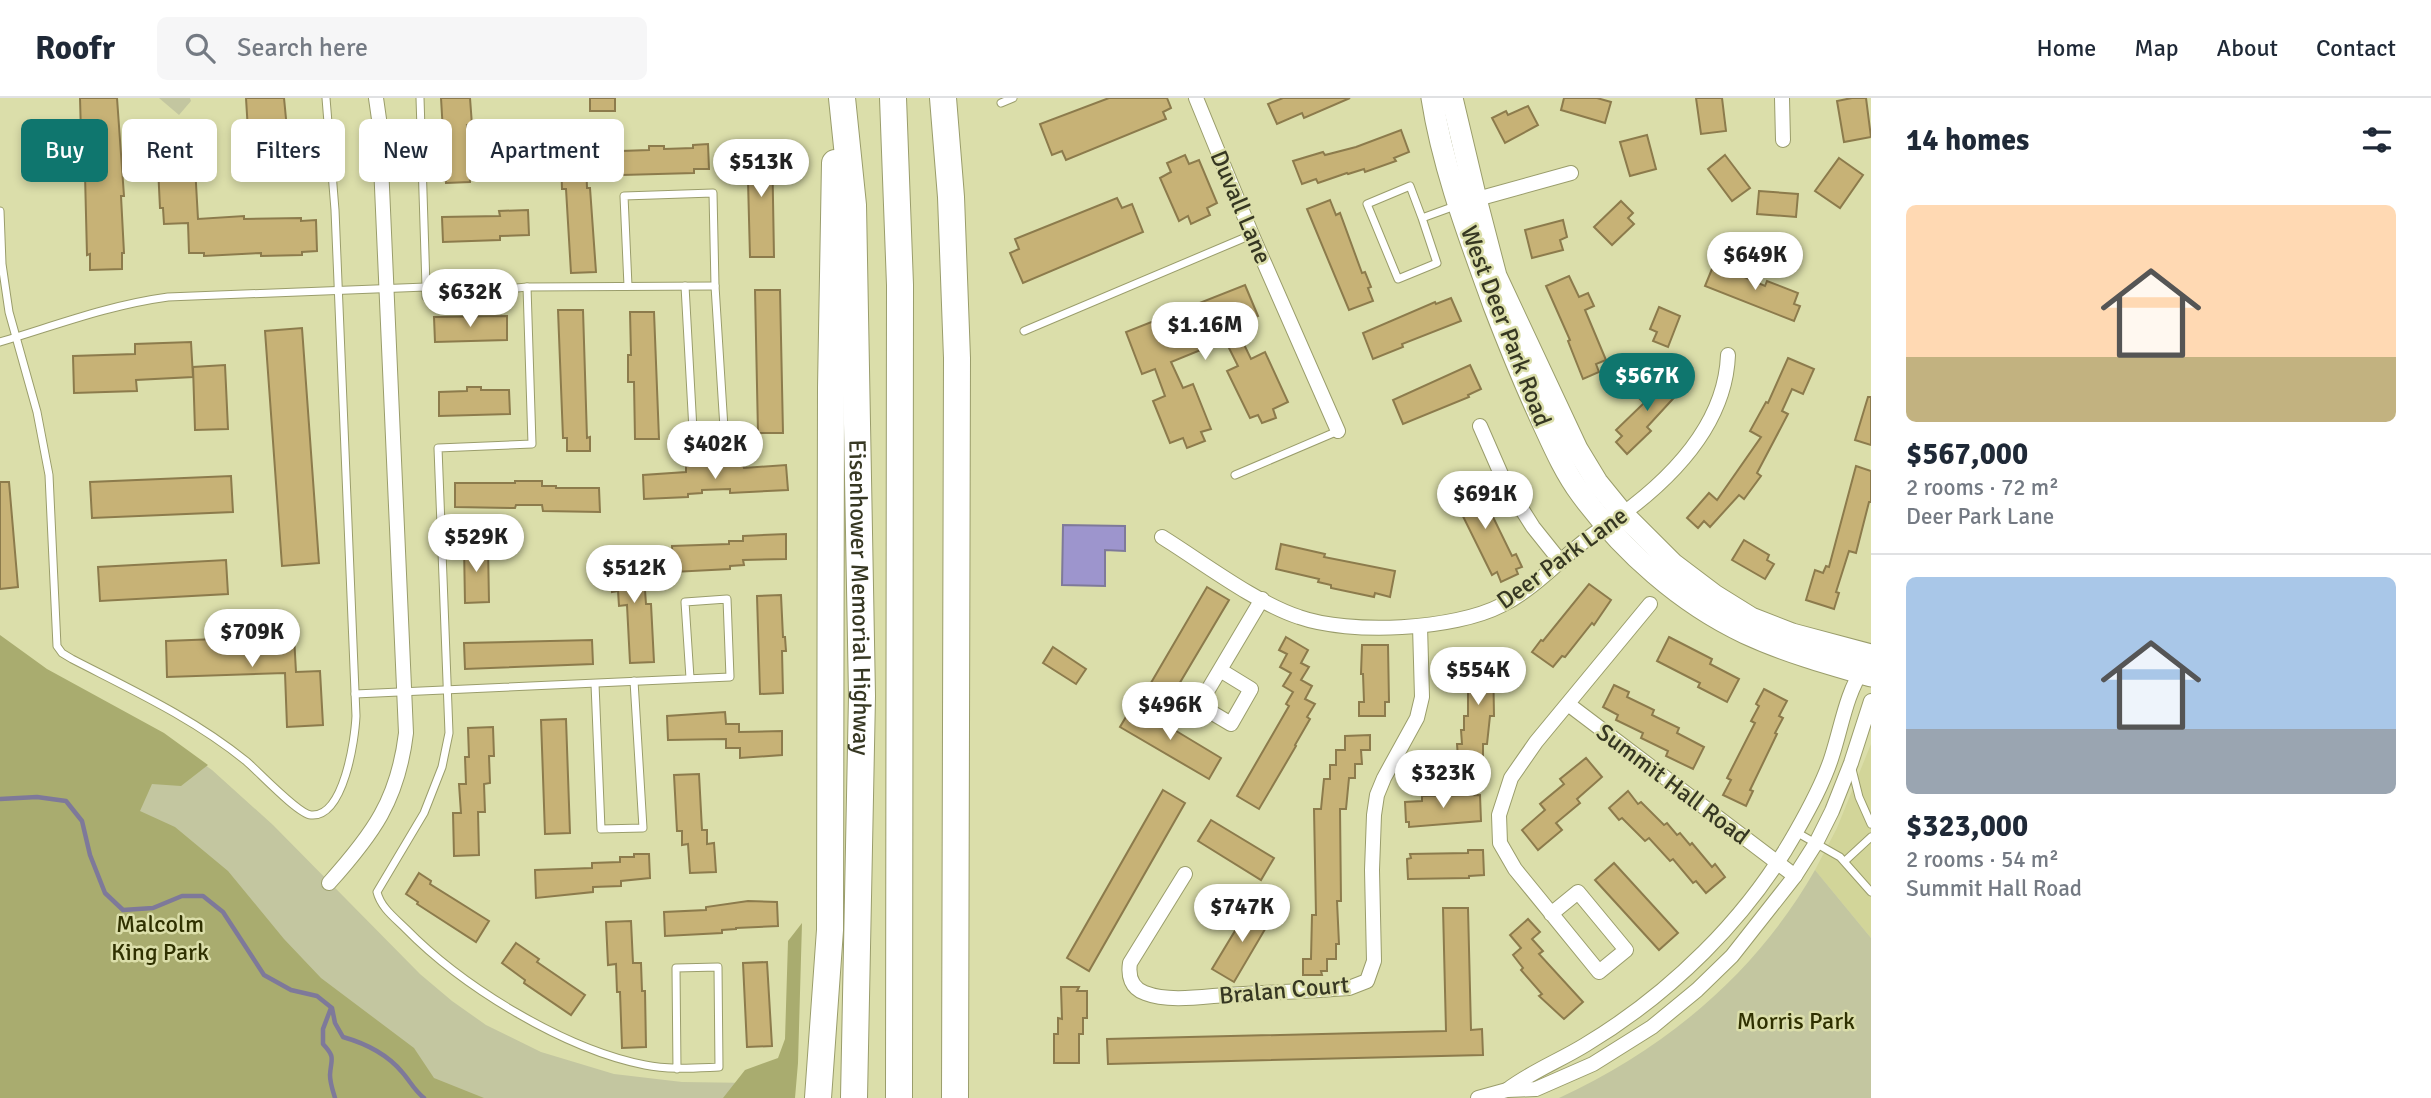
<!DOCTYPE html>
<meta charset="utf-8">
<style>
:root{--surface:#fff;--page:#f6f6f7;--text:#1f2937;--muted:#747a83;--line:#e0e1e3;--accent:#0f766e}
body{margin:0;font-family:Signika,sans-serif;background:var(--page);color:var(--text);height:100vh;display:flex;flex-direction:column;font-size:26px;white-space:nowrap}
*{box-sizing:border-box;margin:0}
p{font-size:23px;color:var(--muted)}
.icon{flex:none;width:38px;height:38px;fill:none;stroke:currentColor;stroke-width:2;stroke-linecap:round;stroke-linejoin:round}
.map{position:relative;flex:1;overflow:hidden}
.side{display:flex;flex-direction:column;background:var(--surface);width:560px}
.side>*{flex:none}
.top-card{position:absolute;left:21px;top:21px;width:665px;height:63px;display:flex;gap:14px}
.price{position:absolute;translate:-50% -60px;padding:0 16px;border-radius:24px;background:#fff;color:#222;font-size:23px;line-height:46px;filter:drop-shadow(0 2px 4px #0008)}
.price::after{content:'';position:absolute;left:50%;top:42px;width:21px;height:16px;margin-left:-10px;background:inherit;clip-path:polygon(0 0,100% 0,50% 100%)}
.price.on{background:var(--accent);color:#fff}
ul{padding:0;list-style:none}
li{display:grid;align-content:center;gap:14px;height:371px;padding:0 35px}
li+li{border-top:2px solid var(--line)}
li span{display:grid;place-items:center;height:217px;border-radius:10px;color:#555}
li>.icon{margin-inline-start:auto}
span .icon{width:126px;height:126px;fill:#fffc;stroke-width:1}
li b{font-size:30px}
h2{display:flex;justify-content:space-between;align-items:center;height:84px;padding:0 35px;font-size:30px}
.pill{padding:0 24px;border-radius:10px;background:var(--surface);box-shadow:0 4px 10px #0003;font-size:24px;line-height:63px}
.pill.on{background:var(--accent);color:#fff}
header{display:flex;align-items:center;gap:42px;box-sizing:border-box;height:98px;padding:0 35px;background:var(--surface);border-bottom:2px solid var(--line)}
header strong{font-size:33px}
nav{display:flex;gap:38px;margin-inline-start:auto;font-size:24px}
.search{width:490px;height:63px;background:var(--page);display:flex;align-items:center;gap:18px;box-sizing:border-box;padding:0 24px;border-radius:10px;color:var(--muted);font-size:26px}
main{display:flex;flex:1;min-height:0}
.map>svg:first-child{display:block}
</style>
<header>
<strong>Roofr</strong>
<div class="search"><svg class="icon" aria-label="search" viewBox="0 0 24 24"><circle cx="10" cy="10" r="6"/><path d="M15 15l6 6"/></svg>Search here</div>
<nav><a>Home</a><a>Map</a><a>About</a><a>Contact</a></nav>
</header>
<main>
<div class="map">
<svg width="1871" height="1000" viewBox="0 0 1871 1000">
<rect width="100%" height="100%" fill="#dbdeaa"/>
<path fill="#d2d599" d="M1871 646V840L1815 772 1837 730Z"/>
<g fill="#c3c6a0">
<path d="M159 0H190L191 3 179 17Z"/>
<path d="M0 539 37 574 187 654 212 672 273 727 420 876 452 903 486 927 541 954 614 976 682 984 754 985V1000H0Z"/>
<path d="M1815 772 1871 840V1000H1559C1666 951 1757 874 1815 772Z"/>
</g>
<g fill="#a9ac6f">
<path d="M0 537 47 571 164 635 208 667 181 688 152 686 140 713 175 729 228 773 284 841 321 880 414 950 434 980 484 1000H0Z"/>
<path d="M802 825 798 965 795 1000H723L745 972 778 960 785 941 788 843Z"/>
</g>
<path fill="#9d95cd" stroke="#7e799a" stroke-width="2" d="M1063 427 1125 428V453L1105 452V488L1062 487Z"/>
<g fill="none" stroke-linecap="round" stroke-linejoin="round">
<g stroke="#7e799a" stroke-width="4.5">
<path d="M0 701 37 699 66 703 82 723 90 757 105 795 123 812 153 810 182 798H203L223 814 264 877 291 892 317 898 332 910 335 925 343 939C364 945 387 956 402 974 410 983 414 992 424 1000"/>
<path d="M331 910 323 931V946C336 960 331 960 330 977 330 985 333 993 335 1000"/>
</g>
</g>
<g fill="#c7b276" stroke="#8c7b4c" stroke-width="2">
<path d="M80 0H117L124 98H121L124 155H122V171L90 172V156L87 157 84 36H81Z"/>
<path d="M246 0H284L287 31 292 30 295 70 256 72 254 32 248 33Z"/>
<path d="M441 0H470L472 27H467L470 84 446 85Z"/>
<rect x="590" y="0" width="25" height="13"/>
<path d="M1109 0H1167L1171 10 1163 14 1166 21 1066 62 1062 53 1052 57 1040 26Z"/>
<path d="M1283 0H1350L1304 20 1302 15 1277 26 1268 6Z"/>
<path d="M1564 0H1597L1611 4 1605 25 1561 12Z"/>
<path d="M1696 0H1722L1726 33 1701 36Z"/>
<path d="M1852 0H1866L1871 39 1844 44 1837 3Z"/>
<path d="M1528 8 1538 27 1505 45 1492 20 1506 13 1508 17Z"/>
<path d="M1401 32 1409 54 1394 60 1396 63 1365 74 1364 71 1348 76 1347 75 1318 85 1316 81 1302 86 1293 63 1323 54 1325 57 1356 49Z"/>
<path d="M1647 37 1656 71 1630 78 1620 44Z"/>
<path d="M772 44 774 159H750L747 45Z"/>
<path d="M191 45 192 68H195L198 121 244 118V121L301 120V123L316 122 317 153 302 154V157L261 158V155L204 158V155H189L188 125 164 126 163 110H160L158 69H161L160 47Z"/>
<path d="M708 46 709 71H694V75L622 77 621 53 649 52V48H664V51L693 50V47Z"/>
<path d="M582 47V61H586L587 90H590L596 174 571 175 566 91H562L561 62H558L557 48Z"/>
<path d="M1185 57 1189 66 1199 62 1217 105 1207 110 1210 117 1191 126 1188 118 1179 123 1160 80 1171 74 1167 65Z"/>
<path d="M1725 57 1750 90 1732 103 1708 71Z"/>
<path d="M1839 60 1863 77 1840 110 1815 93Z"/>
<path d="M1759 93 1798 96 1796 119 1757 116Z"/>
<path d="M1117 100 1122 110 1132 106 1143 134 1023 185 1010 155 1019 151 1015 141Z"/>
<path d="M1330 102 1336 117 1340 115 1362 175 1365 174 1371 189 1368 190 1373 203 1349 212 1307 111Z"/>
<path d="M1621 103 1633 115 1628 120 1634 126 1612 147 1594 129Z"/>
<path d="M528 112 529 137 500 138V142L443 144 442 119 500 118 499 113Z"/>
<path d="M1563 122 1567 139 1560 142 1563 152 1532 160 1525 132Z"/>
<path d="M1714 166 1765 188 1767 183 1798 195 1794 206 1800 208 1794 223 1705 188Z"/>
<path d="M1569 178 1579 199 1588 195 1594 208 1585 212 1606 262 1596 266 1599 274 1583 281 1568 243 1570 242 1546 188Z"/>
<path d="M1245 187 1258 218 1248 222 1252 231 1239 236 1251 261 1265 254 1288 304 1273 311 1276 320 1262 325 1258 317 1250 320 1227 273 1238 268 1225 242 1171 264 1183 290 1193 286 1211 331 1201 334 1205 343 1187 350 1183 340 1170 345 1153 303 1165 298 1155 271 1142 276 1126 234Z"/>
<path d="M755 192H780L783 335H758Z"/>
<path d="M1451 200 1461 223 1402 246 1403 249 1373 261 1363 235 1435 204 1436 206Z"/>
<path d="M1659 209 1680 218 1668 249 1653 243 1657 234 1650 231Z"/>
<path d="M558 212H583L587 340 590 339V353H567V340H563Z"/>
<path d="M630 214H654L659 341H635L634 284H628V257H631Z"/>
<path d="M507 218V242L435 244 434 219Z"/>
<path d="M302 230 319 465 282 468 265 233Z"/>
<path d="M191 244 193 279 136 282 137 293 74 295 73 258 135 256V246Z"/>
<path d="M1788 260 1814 271 1803 296 1792 291 1782 313 1788 316 1757 375 1761 378 1744 401 1739 397 1710 429 1704 423 1698 430 1687 420 1709 395 1717 402 1761 339 1750 333 1766 304 1768 305Z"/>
<path d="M225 267 228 331 195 332 193 269Z"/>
<path d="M1470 267 1481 291 1468 297 1469 299 1403 326 1393 302Z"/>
<path d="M1667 276 1682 291 1647 329 1651 333 1627 356 1616 344 1622 338 1616 332 1644 305 1638 299 1647 289 1651 293Z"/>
<path d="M467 289H481V292H509L510 316 439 318V294L467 293Z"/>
<path d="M1868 299H1871V347L1855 342Z"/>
<path d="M729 366V368L743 367 744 370 786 367 788 392 730 395V391L702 392V395L688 396V399L644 401 643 377 686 374V368Z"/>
<path d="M1856 368 1871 373V404H1869L1856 455 1849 453 1836 494 1839 495 1834 511 1806 502 1815 472 1823 475 1826 468 1829 469Z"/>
<path d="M231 378 233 414 92 420 90 384Z"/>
<path d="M1474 380 1512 458 1516 456 1522 469 1516 471 1518 476 1501 484 1497 474 1492 477 1450 392Z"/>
<path d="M515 383H542V388H556V390H599L600 414 543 413 542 407H516L515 410 455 409V385H515Z"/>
<path d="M0 384H9L18 489 0 491Z"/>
<path d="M786 436V461L743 462 744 467 730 468V471L673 474 672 448 729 446V443H743V438Z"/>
<path d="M1744 442 1769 457 1767 462 1774 466 1765 481 1732 462Z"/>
<path d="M1281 446 1325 456 1324 459 1395 473 1390 499 1375 495 1374 499 1331 490V487L1318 484 1319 481 1276 471Z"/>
<path d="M464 448H488L489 504 465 505Z"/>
<path d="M636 450 637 477H641V492H645L646 506H651L654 564 630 565 627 507 619 508 618 493 612 494V452Z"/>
<path d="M226 462 228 496 100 503 98 469Z"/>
<path d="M1589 486 1611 502 1594 527 1592 525 1565 559 1562 558 1553 569 1532 554 1541 542 1543 543Z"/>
<path d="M1207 489 1229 502 1169 603 1148 590Z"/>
<path d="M781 497 783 539H785L786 553H782L783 595 760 596 757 498Z"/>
<path d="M294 538 296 574 320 573 323 627 287 629 285 575 167 579 166 543Z"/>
<path d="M1286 539 1308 552 1301 565 1309 569 1301 582 1312 588 1305 601 1315 606 1307 619 1310 621 1295 647 1296 648 1259 711 1237 698 1289 608 1286 606 1293 594 1283 588 1291 575 1280 569 1287 556 1279 552Z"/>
<path d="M1669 539 1712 561 1710 566 1739 581 1727 604 1698 589 1700 585 1657 563Z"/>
<path d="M592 542 593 566 465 571 464 545Z"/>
<path d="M1362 547H1388L1389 604H1385V618H1359V604H1364L1363 576H1361Z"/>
<path d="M1053 549 1086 571 1076 586 1043 565Z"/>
<path d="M1468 558H1493L1494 618H1490L1487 646H1483V660H1458L1457 646H1462L1461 632H1464V618H1468Z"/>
<path d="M1614 587 1629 594 1627 599 1654 612 1652 617 1679 630 1677 635 1704 649 1693 671 1666 658 1668 653 1641 640 1643 635 1616 622 1618 617 1603 609Z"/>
<path d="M1764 591 1787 603 1779 618 1783 620 1775 635 1777 636 1750 692 1753 693 1746 708 1723 697 1731 682 1727 680 1755 625 1751 623 1759 608 1756 606Z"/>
<path d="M1133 607 1221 660 1209 681 1120 629Z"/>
<path d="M725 614 726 626H739V634L782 633V657L740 660V650H726V641L668 642 667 618Z"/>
<path d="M566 621 570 735 545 736 541 622Z"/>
<path d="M493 629 494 658H489L490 685 484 686 485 714H478L479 757 454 758 453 715H461L459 686H466L465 659H469L468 630Z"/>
<path d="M1370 637V652H1361L1362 666H1355V680H1349L1346 711H1340L1341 803H1337L1339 846H1336V861H1327V873H1321L1322 877H1303V861H1311L1312 817H1316L1314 711H1321L1324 681H1330V667H1336V652H1345V638Z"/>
<path d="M1586 660 1602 679 1577 701 1580 705 1556 725 1562 732 1538 752 1522 732 1545 712 1540 706 1564 686 1560 681Z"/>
<path d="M699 676 702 732H707V746L714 745 716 774 690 775 688 746 682 747V733H677L674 677Z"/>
<path d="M1163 692 1185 705 1089 873 1067 860Z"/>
<path d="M1628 693 1638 706 1641 704 1664 727 1667 725 1677 737 1680 735 1690 747 1692 745 1712 769 1715 766 1725 779 1706 795 1696 783 1693 785 1673 761 1670 763 1649 740 1645 743 1622 720 1619 722 1609 710Z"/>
<path d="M1480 697 1481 723 1409 729V724H1406L1405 704 1422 703V698Z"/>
<path d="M1211 722 1274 760 1261 782 1198 743Z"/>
<path d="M1468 752H1483L1484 777 1469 778V780L1408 781 1407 761 1411 760 1410 756 1468 755Z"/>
<path d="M634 756H649L650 780 621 783V788L593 789V794L536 800 535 772 592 770V765L620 764V759H634Z"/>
<path d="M1614 765 1678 835 1659 852 1595 782Z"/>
<path d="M419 775 431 783 430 786 489 823 476 844 417 806 418 804 406 796Z"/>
<path d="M748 803 777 804 778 828 736 830V831L722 832V835L665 838 664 814 706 812V809Z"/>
<path d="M1250 808 1271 821 1234 884 1212 871Z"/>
<path d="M1443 810H1468L1471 932 1482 931 1483 957 1108 966 1107 941 1446 933Z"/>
<path d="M1528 821 1540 834 1532 841 1543 853 1539 856 1583 904 1564 921 1539 898 1542 896 1521 872 1523 870 1513 857 1521 850 1510 837Z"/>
<path d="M631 823 633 865H641L642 893H645L646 949 622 950 620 894H617L616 866 608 867 606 824Z"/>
<path d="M516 845 539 861 537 864 585 897 571 917 524 885 525 882 502 865Z"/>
<path d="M767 864 772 948 747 949 743 865Z"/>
<path d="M1061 889H1079L1077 893H1087V920H1083V936H1079V965H1054V936H1058V920L1062 921Z"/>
</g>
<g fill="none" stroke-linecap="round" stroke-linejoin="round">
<g stroke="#9a9d6b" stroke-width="9">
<g id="lane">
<path d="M420 0 426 189"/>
<path d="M1001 5 1013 0"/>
<path d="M0 113 2 166 9 214 37 314 49 377 57 548 62 555 72 561C132 592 193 620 246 663 259 674 298 716 311 717 344 720 355 641 356 618L335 112 326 0"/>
<path d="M1422 120 1437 165 1398 181 1367 106 1410 88 1422 120 1455 108"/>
<path d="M628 188 624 98 713 95 715 188 724 330 693 332 685 188"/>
<path d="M527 189 532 346 438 350 449 635 442 669 424 715 377 794C381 810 395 820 406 831 463 889 564 951 645 967 669 972 694 970 719 969L718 869 676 870 677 971"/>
<path d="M1024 233 1251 137"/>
<path d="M0 244C57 227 109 207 168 199L426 189V199L527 189 715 188"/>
<path d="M1235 377 1338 333"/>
<path d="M595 586 601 731 643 730 634 583"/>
<path d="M355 596 730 579 727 501 685 504 690 580"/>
<path d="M1852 671 1859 699 1871 726"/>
<path d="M1796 734 1840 759 1871 794"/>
<path d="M1845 763 1871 739"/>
</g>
</g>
<g stroke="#9a9d6b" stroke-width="16">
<g id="street">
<path d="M1196 0 1252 137 1338 333"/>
<path d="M1782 0 1783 42"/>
<path d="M1470 103 1571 75"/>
<path d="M1480 328 1504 383 1533 429 1561 464"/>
<path d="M1162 439C1202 464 1256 505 1299 519 1350 537 1454 532 1502 507 1538 489 1565 455 1598 433 1659 393 1725 334 1728 257"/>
<path d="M1220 572 1251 591 1231 626 1199 607 1262 501"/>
<path d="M1568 606 1795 778"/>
<path d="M1185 776 1130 865C1128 878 1131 890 1145 895 1168 904 1200 899 1225 897 1266 895 1308 893 1349 890L1367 883 1374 863 1372 772 1374 717 1377 697 1384 680 1417 620 1422 599 1420 528"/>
<path d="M329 785C373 736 398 702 406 635L379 21 376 0"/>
<path d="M1551 816 1578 794 1626 852 1599 874 1515 771 1500 745 1499 717 1511 680 1536 644 1650 506"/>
<path d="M1507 992C1532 973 1559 963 1585 947 1670 896 1747 821 1796 734 1809 711 1824 684 1832 658 1842 627 1846 596 1864 569"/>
<path d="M1478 1000 1507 992 1536 991 1593 966 1652 929 1697 892 1732 858 1795 778 1816 745 1832 713 1851 665 1871 603"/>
</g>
</g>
<g stroke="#9a9d6b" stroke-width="23">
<g id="secondary">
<path d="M1432 0C1443 71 1470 141 1494 208 1509 247 1524 284 1541 321 1553 347 1564 373 1581 396 1623 453 1681 505 1745 535 1786 554 1829 566 1871 578"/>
<path d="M1452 0 1476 101 1496 178 1577 351 1597 384 1623 416 1673 466 1714 497 1751 520 1792 536 1871 557"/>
</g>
</g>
<g stroke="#9a9d6b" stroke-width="28">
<g id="highway">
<path id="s1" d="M842 0 853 107 862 598 854 1000"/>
<path d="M893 0 900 187 899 1000"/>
<path d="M943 0 951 99 957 260 955 1000"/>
<path d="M818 1000 830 832 831 290 835 65"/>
</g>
</g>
<use href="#lane" stroke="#fff" stroke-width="7"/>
<use href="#street" stroke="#fff" stroke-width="14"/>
<use href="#secondary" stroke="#fff" stroke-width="21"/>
<use href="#highway" stroke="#fff" stroke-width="26"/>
</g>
<g text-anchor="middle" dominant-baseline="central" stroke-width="5" stroke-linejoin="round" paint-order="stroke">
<g font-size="24" fill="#363722" stroke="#dbdeaa">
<text transform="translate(1241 109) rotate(67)">Duvall Lane</text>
<text transform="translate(1506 228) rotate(69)">West Deer Park Road</text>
<text transform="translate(1562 460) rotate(-36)">Deer Park Lane</text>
<text stroke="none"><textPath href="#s1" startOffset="500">Eisenhower Memorial Highway</textPath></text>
<text transform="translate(1673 686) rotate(37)">Summit Hall Road</text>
<text transform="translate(1284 892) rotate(-5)">Bralan Court</text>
</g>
<g font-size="24" fill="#2f3000" stroke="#dbdeaa">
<text x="160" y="826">Malcolm<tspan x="160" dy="28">King Park</tspan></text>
<text x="1796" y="923">Morris Park</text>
</g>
</g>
</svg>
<b class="price" style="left:761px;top:101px">$513K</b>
<b class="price" style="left:1755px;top:194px">$649K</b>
<b class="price" style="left:470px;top:231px">$632K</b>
<b class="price" style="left:1205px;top:264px">$1.16M</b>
<b class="price on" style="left:1647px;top:315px">$567K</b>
<b class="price" style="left:715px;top:383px">$402K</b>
<b class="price" style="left:1485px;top:433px">$691K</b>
<b class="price" style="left:476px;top:476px">$529K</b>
<b class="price" style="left:634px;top:507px">$512K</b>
<b class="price" style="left:252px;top:571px">$709K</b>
<b class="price" style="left:1478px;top:609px">$554K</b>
<b class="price" style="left:1170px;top:644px">$496K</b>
<b class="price" style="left:1443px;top:712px">$323K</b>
<b class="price" style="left:1242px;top:846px">$747K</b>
<div class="top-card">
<a class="pill on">Buy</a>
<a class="pill">Rent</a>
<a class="pill">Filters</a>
<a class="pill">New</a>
<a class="pill">Apartment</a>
</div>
</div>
<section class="side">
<h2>14 homes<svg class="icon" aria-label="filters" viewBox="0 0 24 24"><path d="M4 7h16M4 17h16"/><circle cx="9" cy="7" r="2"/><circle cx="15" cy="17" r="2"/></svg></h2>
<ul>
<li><span style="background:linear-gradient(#ffd9b3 70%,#c2b280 0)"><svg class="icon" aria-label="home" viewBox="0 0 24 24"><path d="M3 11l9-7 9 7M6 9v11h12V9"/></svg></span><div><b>$567,000</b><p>2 rooms · 72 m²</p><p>Deer Park Lane</p></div></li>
<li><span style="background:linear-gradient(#a9c7e8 70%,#9aa5b1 0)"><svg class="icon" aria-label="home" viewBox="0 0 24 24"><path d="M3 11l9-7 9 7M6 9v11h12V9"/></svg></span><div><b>$323,000</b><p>2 rooms · 54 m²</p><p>Summit Hall Road</p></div></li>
</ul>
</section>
</main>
